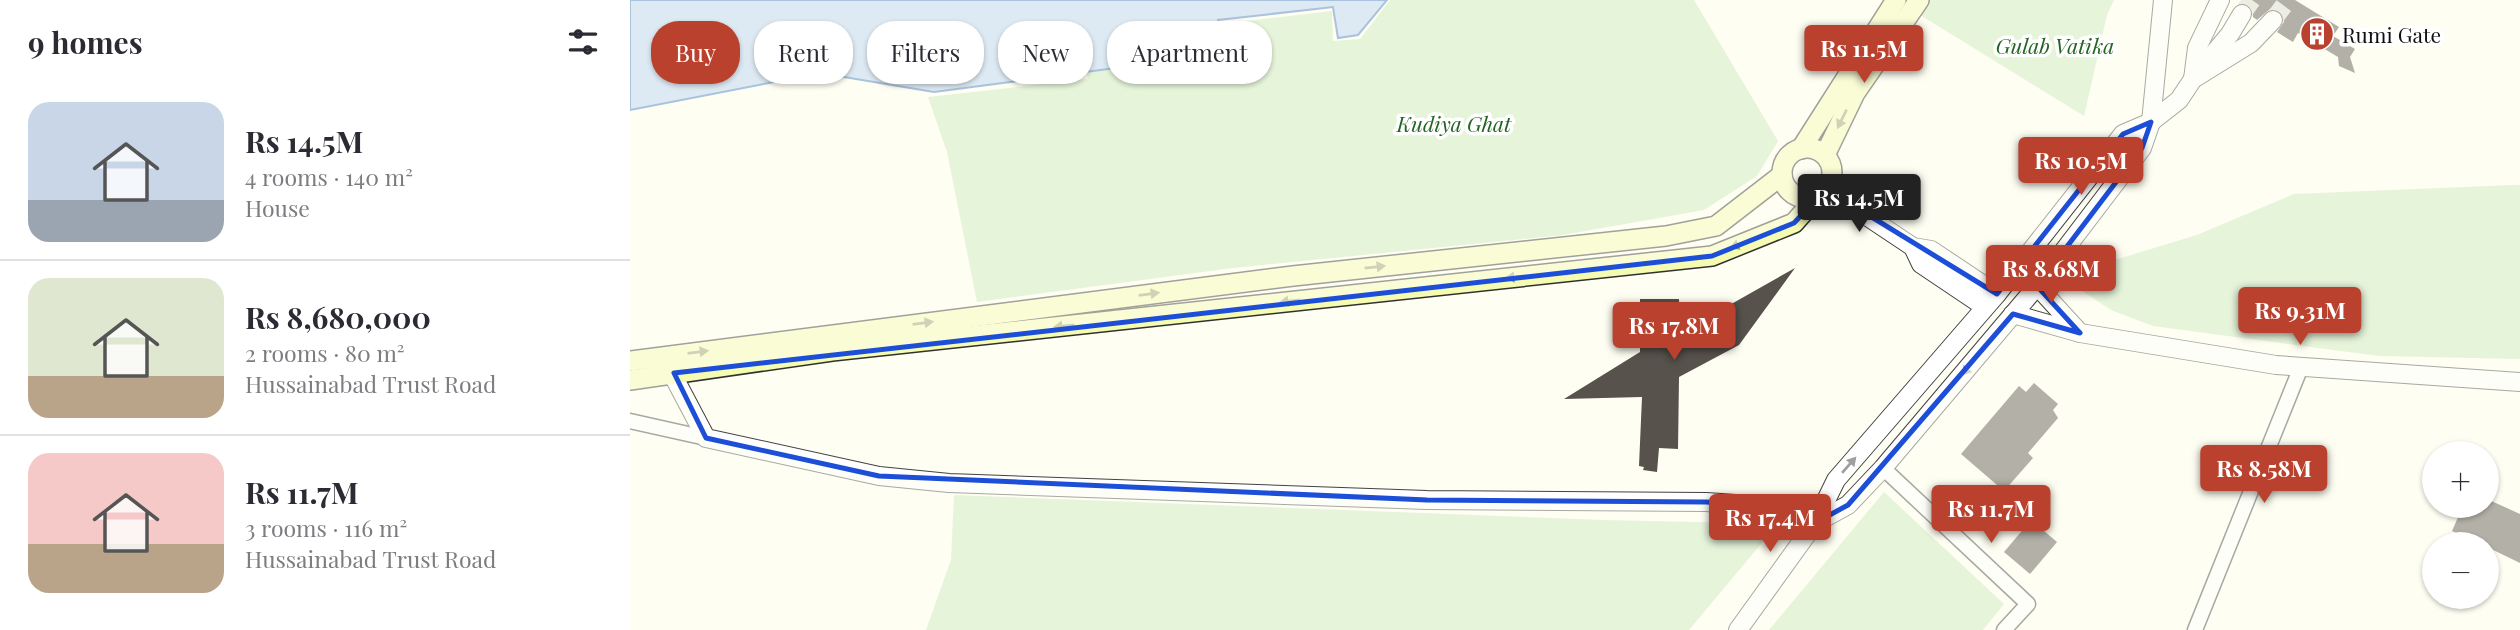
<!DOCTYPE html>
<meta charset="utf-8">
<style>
:root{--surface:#fff;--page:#f2f2f3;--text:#2b2b33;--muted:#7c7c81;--line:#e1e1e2;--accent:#b9412e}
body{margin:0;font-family:"Playfair Display",serif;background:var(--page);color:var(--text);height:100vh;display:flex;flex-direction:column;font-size:26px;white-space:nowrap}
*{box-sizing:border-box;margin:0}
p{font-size:23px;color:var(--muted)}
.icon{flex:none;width:38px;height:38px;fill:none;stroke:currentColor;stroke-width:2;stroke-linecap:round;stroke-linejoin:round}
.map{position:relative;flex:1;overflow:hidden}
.sheet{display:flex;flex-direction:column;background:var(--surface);width:630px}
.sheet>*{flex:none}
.guide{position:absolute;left:21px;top:21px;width:665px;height:63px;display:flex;gap:14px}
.buttons{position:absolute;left:1792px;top:441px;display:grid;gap:14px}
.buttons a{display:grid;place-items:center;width:77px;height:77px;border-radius:50%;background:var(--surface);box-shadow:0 2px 5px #0004;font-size:35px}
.price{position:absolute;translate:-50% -60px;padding:0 16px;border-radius:7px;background:var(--accent);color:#fff;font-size:23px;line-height:46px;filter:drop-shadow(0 2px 4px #0008)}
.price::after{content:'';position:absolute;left:50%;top:42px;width:21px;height:16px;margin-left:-10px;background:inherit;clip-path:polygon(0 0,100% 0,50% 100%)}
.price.current{background:#222;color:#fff}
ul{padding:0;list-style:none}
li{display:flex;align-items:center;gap:21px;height:175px;padding:0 28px}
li+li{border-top:2px solid var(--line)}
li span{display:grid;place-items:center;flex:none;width:196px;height:140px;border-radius:21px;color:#555}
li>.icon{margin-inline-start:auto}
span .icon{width:84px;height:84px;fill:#fffc;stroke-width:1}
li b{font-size:30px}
h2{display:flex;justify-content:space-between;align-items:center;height:84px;padding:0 28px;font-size:30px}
.tag{padding:0 24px;border-radius:28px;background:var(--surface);box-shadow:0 2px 5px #0004;font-size:24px;line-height:63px}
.tag.current{background:var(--accent);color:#fff}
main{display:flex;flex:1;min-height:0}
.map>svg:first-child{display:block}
</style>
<main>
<section class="sheet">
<h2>9 homes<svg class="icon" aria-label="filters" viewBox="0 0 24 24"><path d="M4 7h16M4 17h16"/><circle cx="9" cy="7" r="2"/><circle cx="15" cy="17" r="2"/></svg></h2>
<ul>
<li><span style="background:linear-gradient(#c9d6e8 70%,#9aa5b1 0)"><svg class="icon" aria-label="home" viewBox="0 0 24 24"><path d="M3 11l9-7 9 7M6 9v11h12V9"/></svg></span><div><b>Rs 14.5M</b><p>4 rooms · 140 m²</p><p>House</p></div></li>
<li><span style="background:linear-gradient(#dfe7d0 70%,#b9a48a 0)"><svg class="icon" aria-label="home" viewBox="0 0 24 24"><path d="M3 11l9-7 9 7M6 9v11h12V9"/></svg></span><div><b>Rs 8,680,000</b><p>2 rooms · 80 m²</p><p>Hussainabad Trust Road</p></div></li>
<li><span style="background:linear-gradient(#f6c9c9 65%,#b9a48a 0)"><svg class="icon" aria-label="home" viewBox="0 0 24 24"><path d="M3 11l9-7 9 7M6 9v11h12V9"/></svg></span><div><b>Rs 11.7M</b><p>3 rooms · 116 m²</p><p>Hussainabad Trust Road</p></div></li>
</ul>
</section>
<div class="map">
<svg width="1890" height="630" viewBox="0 0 1890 630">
<rect width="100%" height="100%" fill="#fefef2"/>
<g fill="#cbe8bd">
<path d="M760 0H1064L1148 141 1127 176 1074 210 933 235 603 268 347 302 317 152 298 97 458 79 453 55 480 50 487 72 590 60V24L702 11 703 41 730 39Z"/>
<path d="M1297 0H1484L1477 15 1454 116 1287 13Z"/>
<path d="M1883 185H1890V359L1749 356 1523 326 1481 310 1451 290 1445 272 1567 235 1664 194Z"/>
<path d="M1254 492 1374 604 1353 630H1139Z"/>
<path d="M324 495 973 520 1111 523 1146 526 1059 630H296L321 560Z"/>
</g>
<path fill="#b9d3f3" stroke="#447ac6" stroke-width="2" d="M0 0H757L728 35 708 38 703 7 588 20V57L493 67 304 92 190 73 0 110Z"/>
<g fill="#57524c">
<path d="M1617 0H1665L1709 27 1703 36 1725 49 1720 57 1725 73 1709 66 1708 57 1668 33 1663 42 1647 32 1654 22 1650 11 1640 9 1627 20 1623 17 1622 9 1616 3Z"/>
<path d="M1165 268 1109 345 1049 377 1048 449 1029 448 1027 472 1013 470 1014 467 1009 466 1012 397 934 399 1010 352V299H1049L1050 333Z"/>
<path d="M1404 383 1428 404 1423 410 1428 418 1398 453 1403 458 1374 491 1331 454 1389 386 1396 392Z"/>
<path d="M1857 499 1890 514V563L1857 547V544H1850L1822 531 1833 506H1857Z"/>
<path d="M1401 520 1427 542 1400 574 1374 552Z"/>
</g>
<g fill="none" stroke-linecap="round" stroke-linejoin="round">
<g stroke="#dadad0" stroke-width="18" stroke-dasharray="18 9" stroke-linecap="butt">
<path d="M1612 14 1622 0"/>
<path d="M1643 20 1658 0"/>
</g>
<g stroke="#424242" stroke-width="17">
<g id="minor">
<path d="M0 421 76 438"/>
<path d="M1253 468 1398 604 1374 630"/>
<path d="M1565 630 1671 367"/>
</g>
</g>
<g stroke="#424242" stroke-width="20">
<g id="tertiary">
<path d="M1570 70 1600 34 1612 14"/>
<path d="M1563 79 1567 48 1590 0"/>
<path d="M1196 189 1283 247 1301 250 1367 294"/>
<path d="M1283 247 1291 264 1355 307"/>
<path d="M1407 286 1450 333"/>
<path d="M1383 314 1450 333 1646 365 1890 382"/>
<path d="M37 364 76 438 249 476 319 483 797 500 1076 502 1134 506 1165 514 1185 523"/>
<path d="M1185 523 1206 480 1367 294 1493 134 1521 122 1549 100 1563 79 1621 43 1643 20"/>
<path d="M1108 630 1185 523 1218 505 1253 468 1407 286 1512 148 1521 122 1533 0"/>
</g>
</g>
<g stroke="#313131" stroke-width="22">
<g id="secondary">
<circle cx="1177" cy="173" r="25"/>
<path d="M1171 149 1266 0"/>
<path d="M1195 155 1225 93 1289 0"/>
<path d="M0 361 663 276 1036 236 1086 226 1152 175"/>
<path d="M0 380 202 351 1082 256 1164 223 1187 197"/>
</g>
</g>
<use href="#minor" stroke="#fff" stroke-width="14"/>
<use href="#tertiary" stroke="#fff" stroke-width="18"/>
<use href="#secondary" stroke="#f5fbb1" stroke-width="19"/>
</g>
<defs><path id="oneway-solid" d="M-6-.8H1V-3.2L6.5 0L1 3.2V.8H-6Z" transform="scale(1.75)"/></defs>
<g fill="#999d70">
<use href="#oneway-solid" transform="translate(1212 119) rotate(116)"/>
<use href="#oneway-solid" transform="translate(1110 244) rotate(158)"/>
<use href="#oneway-solid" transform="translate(745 267) rotate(-6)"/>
<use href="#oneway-solid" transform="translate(886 277) rotate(174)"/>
<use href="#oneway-solid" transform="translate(519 294) rotate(-7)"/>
<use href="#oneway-solid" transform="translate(660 301) rotate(174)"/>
<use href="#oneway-solid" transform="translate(293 323) rotate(-7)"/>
<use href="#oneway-solid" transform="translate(434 326) rotate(174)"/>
<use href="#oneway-solid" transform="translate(68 352) rotate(-7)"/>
</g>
<g fill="#9f9f9f">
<use href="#oneway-solid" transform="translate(1339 367) rotate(130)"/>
<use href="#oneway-solid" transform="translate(1219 465) rotate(-49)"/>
</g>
<path d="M0 0H1890V630H0ZM1521 122 1512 148 1407 286 1450 333 1383 314 1218 505 1185 523 1134 506 1076 502 797 500 249 476 76 438 44 373 1082 256 1164 223 1196 189 1367 294 1493 134Z" fill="#fefef2" fill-opacity=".55" fill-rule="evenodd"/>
<path fill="none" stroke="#1d4ed8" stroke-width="5" stroke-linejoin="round" d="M1521 122 1512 148 1407 286 1450 333 1383 314 1218 505 1185 523 1134 506 1076 502 797 500 249 476 76 438 44 373 1082 256 1164 223 1196 189 1367 294 1493 134Z"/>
<defs>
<g id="building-disc" transform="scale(1.75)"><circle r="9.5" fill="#b9412e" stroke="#fff"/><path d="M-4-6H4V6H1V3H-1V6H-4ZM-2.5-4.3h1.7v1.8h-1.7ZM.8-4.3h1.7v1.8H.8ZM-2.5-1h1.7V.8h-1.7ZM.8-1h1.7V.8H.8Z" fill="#fff"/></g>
</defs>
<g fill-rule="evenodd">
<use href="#building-disc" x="1687" y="34"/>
</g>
<g text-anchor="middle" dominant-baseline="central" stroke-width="7" stroke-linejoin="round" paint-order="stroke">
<g font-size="21" fill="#0f0f0f" stroke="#fff" text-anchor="start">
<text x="1712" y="34">Rumi Gate</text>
</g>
<g font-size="21" font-style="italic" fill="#246422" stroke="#fff">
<text x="1425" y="45">Gulab Vatika</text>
<text x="824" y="123">Kudiya Ghat</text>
</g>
</g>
</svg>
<div class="buttons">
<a>+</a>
<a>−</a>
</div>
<b class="price" style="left:1234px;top:85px">Rs 11.5M</b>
<b class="price" style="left:1451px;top:197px">Rs 10.5M</b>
<b class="price current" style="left:1229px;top:234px">Rs 14.5M</b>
<b class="price" style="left:1421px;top:305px">Rs 8.68M</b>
<b class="price" style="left:1670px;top:347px">Rs 9.31M</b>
<b class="price" style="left:1044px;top:362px">Rs 17.8M</b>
<b class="price" style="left:1634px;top:505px">Rs 8.58M</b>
<b class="price" style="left:1361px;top:545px">Rs 11.7M</b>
<b class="price" style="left:1140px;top:554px">Rs 17.4M</b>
<div class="guide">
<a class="tag current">Buy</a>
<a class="tag">Rent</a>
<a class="tag">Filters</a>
<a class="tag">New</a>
<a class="tag">Apartment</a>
</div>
</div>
</main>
